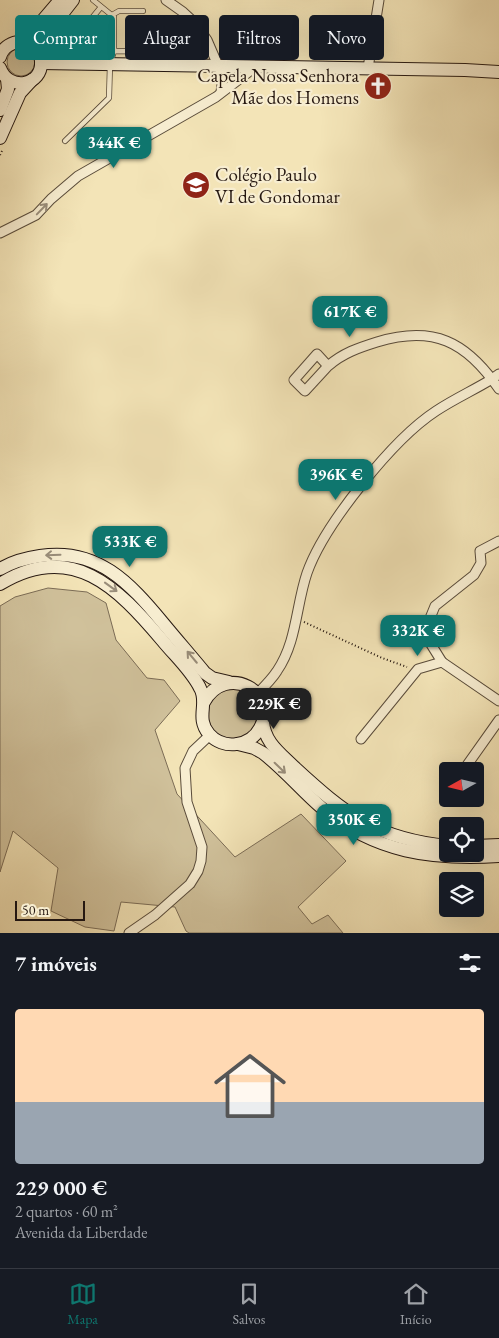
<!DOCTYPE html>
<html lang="pt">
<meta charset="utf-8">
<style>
:root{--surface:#171b24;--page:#242831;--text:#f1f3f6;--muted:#9ea1a6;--line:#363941;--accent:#0f766e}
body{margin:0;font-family:"EB Garamond",serif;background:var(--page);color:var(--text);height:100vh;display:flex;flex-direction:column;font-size:19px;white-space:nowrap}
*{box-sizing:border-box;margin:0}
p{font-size:16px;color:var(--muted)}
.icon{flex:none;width:28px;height:28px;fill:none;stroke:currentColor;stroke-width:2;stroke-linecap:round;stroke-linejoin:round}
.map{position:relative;height:933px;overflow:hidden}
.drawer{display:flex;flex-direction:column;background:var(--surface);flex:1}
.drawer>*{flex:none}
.banner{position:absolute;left:15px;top:15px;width:470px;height:45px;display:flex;gap:10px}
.needle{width:32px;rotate:262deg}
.controls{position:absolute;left:439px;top:762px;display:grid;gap:10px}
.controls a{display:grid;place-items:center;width:45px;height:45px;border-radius:5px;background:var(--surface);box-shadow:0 5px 20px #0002;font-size:25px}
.scale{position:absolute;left:15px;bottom:12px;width:70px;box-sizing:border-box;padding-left:5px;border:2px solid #261811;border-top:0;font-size:14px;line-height:18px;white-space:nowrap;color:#261811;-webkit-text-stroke:4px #f7edd0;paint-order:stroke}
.price{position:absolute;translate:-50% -42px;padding:0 11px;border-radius:10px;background:var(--accent);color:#fff;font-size:16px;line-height:32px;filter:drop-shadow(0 1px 2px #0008)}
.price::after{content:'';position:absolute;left:50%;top:30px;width:15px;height:11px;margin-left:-8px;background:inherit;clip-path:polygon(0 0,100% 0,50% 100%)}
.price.on{background:#222;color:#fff}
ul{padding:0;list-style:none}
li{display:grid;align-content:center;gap:10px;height:265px;padding:0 15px}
li span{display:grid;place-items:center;height:155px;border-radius:5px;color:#555}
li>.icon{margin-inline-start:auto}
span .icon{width:90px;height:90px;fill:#fffc;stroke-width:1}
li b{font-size:21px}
h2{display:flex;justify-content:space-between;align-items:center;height:60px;padding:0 15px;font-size:21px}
.chip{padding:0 18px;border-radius:5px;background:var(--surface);box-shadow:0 5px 20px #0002;font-size:18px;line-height:45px}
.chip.on{background:var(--accent);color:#fff}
.dock{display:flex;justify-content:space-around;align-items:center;height:70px;border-top:1px solid var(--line);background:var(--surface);font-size:14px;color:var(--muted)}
.dock a{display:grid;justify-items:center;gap:2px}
.dock .on{color:var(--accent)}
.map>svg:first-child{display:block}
</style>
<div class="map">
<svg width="499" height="933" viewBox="0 0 499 933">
<rect width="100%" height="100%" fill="#f3e4b7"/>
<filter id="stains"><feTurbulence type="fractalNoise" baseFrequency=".004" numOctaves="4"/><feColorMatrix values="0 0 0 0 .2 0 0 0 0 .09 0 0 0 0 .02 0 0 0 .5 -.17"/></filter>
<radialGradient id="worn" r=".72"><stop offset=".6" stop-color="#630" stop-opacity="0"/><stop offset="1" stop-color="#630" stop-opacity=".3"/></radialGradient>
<g fill="#d0c19b" stroke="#7b6c56">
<circle cx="21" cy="62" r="14"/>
<path d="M48 588 87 592 106 603 116 640 147 678 164 680 180 701 155 730 177 794 235 857 301 814 346 861 298 907 312 924 328 915 343 933H189L186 931 175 907 121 902 114 931 85 927 51 911 58 868 13 831 0 872V606L15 597Z"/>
<circle cx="233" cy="714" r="25"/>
</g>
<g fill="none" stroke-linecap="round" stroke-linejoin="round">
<g stroke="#594b3a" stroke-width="6">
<g id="lane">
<path d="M93 0 114 17V51"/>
<path d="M112 15 119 11H143"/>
<path d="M59 19 78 35 101 7"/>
<path d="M65 141 109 98 110 64 114 51 180 52 184 63"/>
</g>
</g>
<g stroke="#594b3a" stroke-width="11">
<g id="street">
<path d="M166 0 183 12 196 24 207 40 223 77 221 92"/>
<path d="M368 68 379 0"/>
<path d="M0 233 36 215 51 199 78 176 216 97 255 67"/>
<path d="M328 366 305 391 294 380 317 354 328 366C343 353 358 348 377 342 433 325 466 341 499 389"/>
<path d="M442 662 424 633 435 606 474 575 481 563 480 551 499 541"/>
<path d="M257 694C264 687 272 679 277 671 297 642 296 605 307 573 324 525 393 439 436 411 454 399 474 390 492 379L499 374"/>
<path d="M361 739 418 669 442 662 499 701"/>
<path d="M465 768 499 720"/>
<path d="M129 933 155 915 190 884 198 871 201 861 202 847 187 802 185 768 193 751 210 735"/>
</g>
</g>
<g stroke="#261811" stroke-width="14">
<g id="secondary">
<path d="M18 42 28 38 31 34 60 0"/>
<path d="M40 55 39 47 41 41 73 0"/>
<path d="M0 57C6 36 39 37 41 61 43 86 9 92 0 68"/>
<path d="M41 63 465 70 499 72"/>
<path d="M0 110 8 89 7 79"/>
<path d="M0 138 20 93 32 80"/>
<path d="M0 569C12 562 26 558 40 556 97 547 130 583 163 623 177 640 191 656 205 673L212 678 229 682"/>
<path d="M0 584C72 540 118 588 162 640 175 656 191 670 200 688 209 703 195 718 209 734 223 750 250 747 260 728 280 692 226 662 204 702"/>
<path d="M263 721C264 742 280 753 294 767 345 814 376 839 448 846"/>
<path d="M238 744 254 748 263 753C285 770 302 791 322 808 375 853 433 860 499 856"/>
<path d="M475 846 499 845"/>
</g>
</g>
<g stroke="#261811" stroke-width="2" stroke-dasharray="1 2.5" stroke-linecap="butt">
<path d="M0 155 3 149"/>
<path d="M304 622 382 658 407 667"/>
</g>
<use href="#lane" stroke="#f7edd0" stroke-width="4.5"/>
<use href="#street" stroke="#f7edd0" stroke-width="9"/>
<use href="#secondary" stroke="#f7edd0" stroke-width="12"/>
</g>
<defs><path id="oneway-shaft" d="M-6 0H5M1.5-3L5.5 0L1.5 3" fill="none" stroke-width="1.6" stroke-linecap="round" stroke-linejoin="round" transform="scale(1.25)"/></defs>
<g stroke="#998d7a">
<use href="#oneway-shaft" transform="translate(42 209) rotate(-46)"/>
<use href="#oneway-shaft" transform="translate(53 555) rotate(178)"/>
<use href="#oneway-shaft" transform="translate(111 587) rotate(36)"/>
<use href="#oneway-shaft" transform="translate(192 657) rotate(-130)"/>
<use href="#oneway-shaft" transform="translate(280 768) rotate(44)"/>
</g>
<defs>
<g id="church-disc" transform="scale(1.4375)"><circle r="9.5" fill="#8f2418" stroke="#f7edd0"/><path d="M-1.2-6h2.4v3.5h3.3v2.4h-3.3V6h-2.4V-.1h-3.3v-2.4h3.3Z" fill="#fff"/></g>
<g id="school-disc" transform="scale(1.4375)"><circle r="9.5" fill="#8f2418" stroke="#f7edd0"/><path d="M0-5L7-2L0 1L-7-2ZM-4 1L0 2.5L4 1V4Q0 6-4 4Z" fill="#fff"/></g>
</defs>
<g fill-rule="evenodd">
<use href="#church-disc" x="378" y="86"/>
<use href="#school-disc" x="196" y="185"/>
</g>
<g text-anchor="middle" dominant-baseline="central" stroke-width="4.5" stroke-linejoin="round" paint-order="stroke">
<g font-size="19" fill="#261811" stroke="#f7edd0" text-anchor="end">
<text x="359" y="75">Capela Nossa Senhora<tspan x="359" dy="22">Mãe dos Homens</tspan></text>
<text x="215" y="174" text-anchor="start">Colégio Paulo<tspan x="215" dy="22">VI de Gondomar</tspan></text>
</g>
</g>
<rect width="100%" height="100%" filter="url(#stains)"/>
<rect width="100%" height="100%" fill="url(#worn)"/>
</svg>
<div class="controls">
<a><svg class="needle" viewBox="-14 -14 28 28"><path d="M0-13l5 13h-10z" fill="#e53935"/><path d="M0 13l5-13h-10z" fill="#9ea1a6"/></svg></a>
<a><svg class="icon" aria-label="locate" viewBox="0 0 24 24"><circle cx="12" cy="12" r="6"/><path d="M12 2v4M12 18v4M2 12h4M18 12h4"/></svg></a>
<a><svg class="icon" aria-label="layers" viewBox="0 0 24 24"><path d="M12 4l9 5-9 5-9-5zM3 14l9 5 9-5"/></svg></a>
</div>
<div class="scale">50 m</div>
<b class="price" style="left:114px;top:169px">344K €</b>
<b class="price" style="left:350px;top:338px">617K €</b>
<b class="price" style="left:336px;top:501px">396K €</b>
<b class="price" style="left:130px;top:568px">533K €</b>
<b class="price" style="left:418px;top:657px">332K €</b>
<b class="price on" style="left:274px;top:730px">229K €</b>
<b class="price" style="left:354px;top:846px">350K €</b>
<div class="banner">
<a class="chip on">Comprar</a>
<a class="chip">Alugar</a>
<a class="chip">Filtros</a>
<a class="chip">Novo</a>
</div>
</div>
<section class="drawer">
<h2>7 imóveis<svg class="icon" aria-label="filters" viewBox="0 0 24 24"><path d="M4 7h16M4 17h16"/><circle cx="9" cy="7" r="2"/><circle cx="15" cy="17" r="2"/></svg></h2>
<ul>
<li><span style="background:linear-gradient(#ffd9b3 60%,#9aa5b1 0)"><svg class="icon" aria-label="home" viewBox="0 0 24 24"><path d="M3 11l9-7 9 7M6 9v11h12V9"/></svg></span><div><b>229 000 €</b><p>2 quartos · 60 m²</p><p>Avenida da Liberdade</p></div></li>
</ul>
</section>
<nav class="dock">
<a class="on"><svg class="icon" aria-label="map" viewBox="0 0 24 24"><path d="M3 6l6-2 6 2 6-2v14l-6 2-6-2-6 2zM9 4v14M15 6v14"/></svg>Mapa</a>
<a><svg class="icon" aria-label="saved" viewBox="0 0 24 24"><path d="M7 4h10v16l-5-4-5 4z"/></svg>Salvos</a>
<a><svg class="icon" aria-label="home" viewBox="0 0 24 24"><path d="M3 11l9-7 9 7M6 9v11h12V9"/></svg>Início</a>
</nav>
